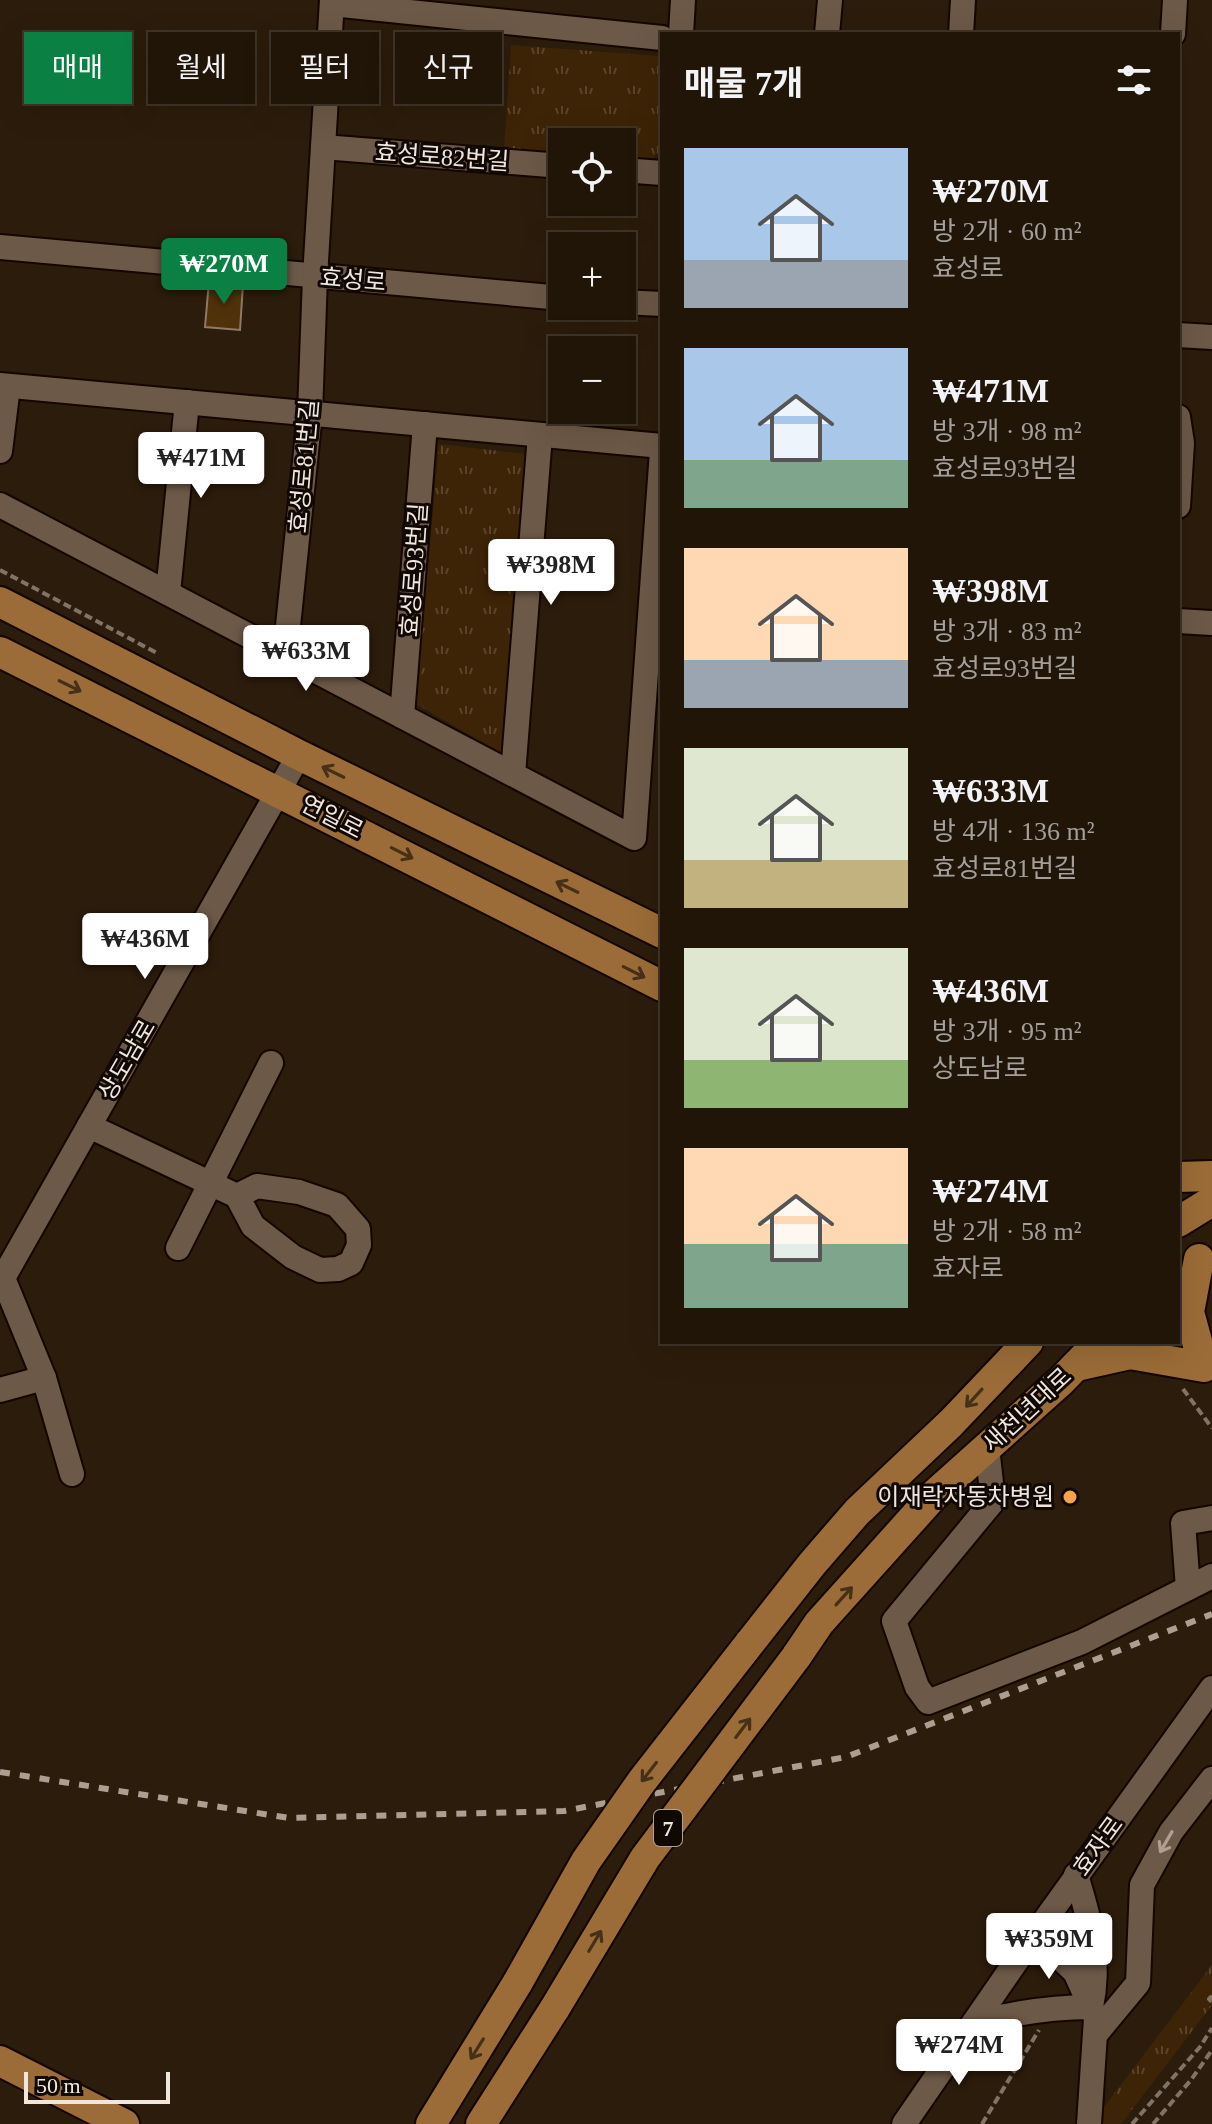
<!DOCTYPE html>
<html lang="ko">
<meta charset="utf-8">
<style>
:root{--surface:#211508;--page:#291e12;--text:#f1f3f6;--muted:#a29f9c;--line:#3e3429;--accent:#0b8043}
body{margin:0;font-family:"Times New Roman","Noto Sans KR",serif;background:var(--page);color:var(--text);height:100vh;display:flex;flex-direction:column;font-size:30px;white-space:nowrap}
*{box-sizing:border-box;margin:0}
p{font-size:26px;color:var(--muted)}
.icon{flex:none;width:44px;height:44px;fill:none;stroke:currentColor;stroke-width:2;stroke-linecap:round;stroke-linejoin:round}
.map{position:relative;flex:1;overflow:hidden}
.panel{position:absolute;left:660px;top:32px;width:520px;height:1312px;display:flex;flex-direction:column;background:var(--surface);border-radius:0px;box-shadow:0 8px 32px #0002,0 0 0 2px var(--line)}
.panel>*{flex:none}
.top-card{position:absolute;left:24px;top:32px;width:516px;height:72px;display:flex;gap:16px}
.buttons{position:absolute;left:548px;top:128px;display:grid;gap:16px}
.buttons a{display:grid;place-items:center;width:88px;height:88px;border-radius:0px;background:var(--surface);box-shadow:0 8px 32px #0002,0 0 0 2px var(--line);font-size:40px}
.scale{position:absolute;left:24px;bottom:20px;width:146px;box-sizing:border-box;padding-left:8px;border:4px solid #f1e6db;border-top:0;font-size:22px;line-height:28px;white-space:nowrap;color:#f1e6db;-webkit-text-stroke:6px #0f0803;paint-order:stroke}
.price{position:absolute;translate:-50% -68px;padding:0 18px;border-radius:8px;background:#fff;color:#222;font-size:26px;line-height:52px;filter:drop-shadow(0 2px 4px #0008)}
.price::after{content:'';position:absolute;left:50%;top:48px;width:24px;height:18px;margin-left:-12px;background:inherit;clip-path:polygon(0 0,100% 0,50% 100%)}
.price.on{background:var(--accent);color:#fff}
ul{padding:0;list-style:none}
li{display:flex;align-items:center;gap:24px;height:200px;padding:0 24px}
li span{display:grid;place-items:center;flex:none;width:224px;height:160px;border-radius:0px;color:#555}
li>.icon{margin-inline-start:auto}
span .icon{width:96px;height:96px;fill:#fffc;stroke-width:1}
li b{font-size:34px}
h2{display:flex;justify-content:space-between;align-items:center;height:96px;padding:0 24px;font-size:34px}
.tag{padding:0 28px;border-radius:0px;background:var(--surface);box-shadow:0 8px 32px #0002,0 0 0 2px var(--line);font-size:28px;line-height:72px}
.tag.on{background:var(--accent);color:#fff}
.map>svg:first-child{display:block}
</style>
<div class="map">
<svg width="1212" height="2124" viewBox="0 0 1212 2124">
<defs>
<pattern id="grass-tufts" width="24" height="20" patternUnits="userSpaceOnUse" patternTransform="scale(2)"><rect width="24" height="20" fill="#3e2406"/><path d="M3 7l-1-3M5 7V3M7 7l1-3M15 17l-1-3M17 17v-4M19 17l1-3" fill="none" stroke="#5a442a"/></pattern>
</defs>
<rect width="100%" height="100%" fill="#2c1c0b"/>
<g fill="url(#grass-tufts)">
<path d="M511 45 659 56 662 60 659 152 650 161 622 159V142H562V155L504 151Z"/>
<path d="M439 444 526 454 503 754 416 704Z"/>
<path d="M1212 1965V2005L1121 2124H1091Z"/>
</g>
<path fill="#51310a" stroke="#8e7a66" stroke-width="2" d="M209 281 243 284 240 330 205 327Z"/>
<g fill="none" stroke-linecap="round" stroke-linejoin="round">
<g stroke="#140600" stroke-width="28">
<g id="minor">
<path d="M332 4 662 38"/>
<path d="M681 34 683 0"/>
<path d="M827 34 830 0"/>
<path d="M961 34 963 0"/>
<path d="M1173 34 1175 0"/>
<path d="M323 147 562 166"/>
<path d="M622 170 662 173"/>
<path d="M0 247 562 298"/>
<path d="M622 302 662 304"/>
<path d="M1178 335 1212 337"/>
<path d="M0 385 662 446"/>
<path d="M1178 417 1182 443 1178 506"/>
<path d="M0 451 8 386"/>
<path d="M0 505 634 838 662 451"/>
<path d="M168 593 187 402"/>
<path d="M1178 621 1212 623"/>
<path d="M285 655 310 413 315 277 332 0"/>
<path d="M402 716 425 424"/>
<path d="M513 774 540 435"/>
<path d="M89 1126 237 1196 257 1186 299 1192 337 1205 358 1229 359 1245 351 1263 338 1269 320 1270 293 1257 253 1226 237 1196"/>
<path d="M178 1248 271 1063"/>
<path d="M3 1278 299 755"/>
<path d="M3 1278 44 1378 72 1474"/>
<path d="M0 1390 44 1378"/>
<path d="M987 1447 993 1501 894 1621 917 1687 928 1702 1082 1642 1212 1576"/>
<path d="M1188 1588 1183 1523 1212 1518"/>
<path d="M1076 1875C1090 1920 1101 1961 1091 2007"/>
<path d="M1035 1934 1075 1972 1096 2018 1089 2124"/>
<path d="M974 2023C1014 2013 1050 2007 1091 2007"/>
<path d="M1095 2035 1138 1983 1142 1885 1171 1832 1212 1779"/>
<path d="M904 2124 1035 1934 1212 1688"/>
</g>
</g>
<g stroke="#140600" stroke-width="34">
<g id="major">
<path d="M0 602 299 755 662 933"/>
<path d="M0 652 662 986"/>
<path d="M1178 1177 1212 1176"/>
<path d="M1178 1222 1212 1201"/>
<path d="M1076 1366 1130 1354 1204 1367 1189 1312 1199 1259"/>
<path d="M749 1644 812 1564 857 1512 951 1423 1028 1342"/>
<path d="M796 1657 819 1623 934 1495 1061 1381 1099 1342"/>
<path d="M0 2061 124 2124"/>
<path d="M431 2124 518 1982"/>
<path d="M481 2124 555 2008"/>
</g>
</g>
<g stroke="#817465" stroke-width="4" stroke-dasharray="8 4" stroke-linecap="butt">
<path d="M0 570 157 653"/>
<path d="M1183 1389 1212 1428"/>
<path d="M1212 1996 1209 1999 1212 2002"/>
<path d="M982 2124 1039 2030"/>
<path d="M1132 2124 1200 2047 1212 2028"/>
<path d="M1153 2124 1191 2080 1212 2050"/>
</g>
<use href="#minor" stroke="#6d5947" stroke-width="24"/>
<use href="#major" stroke="#9b6c37" stroke-width="30"/>
<path stroke="#ac9f92" stroke-width="6" stroke-dasharray="10 10" stroke-linecap="butt" d="M0 1772 289 1818 564 1811 846 1757 1212 1614"/>
<g stroke="#140600" stroke-width="34" stroke-linecap="butt">
<g id="major-bridge">
<path d="M518 1982 586 1861 642 1781 749 1644"/>
<path d="M555 2008 645 1858 796 1657"/>
</g>
</g>
<use href="#major-bridge" stroke="#9b6c37" stroke-width="30"/>
</g>
<defs><path id="oneway-shaft" d="M-6 0H5M1.5-3L5.5 0L1.5 3" fill="none" stroke-width="1.6" stroke-linecap="round" stroke-linejoin="round" transform="scale(2)"/></defs>
<g stroke="#473018">
<use href="#oneway-shaft" transform="translate(70 686) rotate(26)"/>
<use href="#oneway-shaft" transform="translate(333 772) rotate(-154)"/>
<use href="#oneway-shaft" transform="translate(402 853) rotate(27)"/>
<use href="#oneway-shaft" transform="translate(567 887) rotate(-154)"/>
<use href="#oneway-shaft" transform="translate(634 972) rotate(27)"/>
<use href="#oneway-shaft" transform="translate(974 1398) rotate(132)"/>
<use href="#oneway-shaft" transform="translate(844 1596) rotate(-48)"/>
<use href="#oneway-shaft" transform="translate(743 1728) rotate(-53)"/>
<use href="#oneway-shaft" transform="translate(649 1772) rotate(128)"/>
<use href="#oneway-shaft" transform="translate(595 1941) rotate(-59)"/>
<use href="#oneway-shaft" transform="translate(477 2049) rotate(122)"/>
</g>
<use stroke="#afa091" href="#oneway-shaft" transform="translate(1166 1842) rotate(120)"/>
<circle fill="#f5a346" stroke="#0f0803" stroke-width="3" cx="1070" cy="1497" r="8"/>
<g text-anchor="middle" dominant-baseline="central" stroke-width="6" stroke-linejoin="round" paint-order="stroke">
<rect fill="#0f0803" stroke="#ada39a" stroke-width="2" x="654" y="1810" width="28" height="36" rx="6"/>
<g font-size="22" font-weight="bold" fill="#f1e6db">
<text x="668" y="1828">7</text>
</g>
<g font-size="24" fill="#f1e6db" stroke="#0f0803">
<text transform="translate(442 157) rotate(4)">효성로82번길</text>
<text transform="translate(353 280) rotate(5)">효성로</text>
<text transform="translate(304 466) rotate(-85)">효성로81번길</text>
<text transform="translate(414 570) rotate(-86)">효성로93번길</text>
<text transform="translate(332 817) rotate(27)">연일로</text>
<text transform="translate(127 1060) rotate(-60)">상도남로</text>
<text transform="translate(1027 1410) rotate(-43)">새천년대로</text>
<text transform="translate(1098 1846) rotate(-54)">효자로</text>
</g>
<g font-size="24" fill="#f1e6db" stroke="#0f0803" text-anchor="end">
<text x="1054" y="1497">이재락자동차병원</text>
</g>
</g>
</svg>
<div class="buttons">
<a><svg class="icon" aria-label="locate" viewBox="0 0 24 24"><circle cx="12" cy="12" r="6"/><path d="M12 2v4M12 18v4M2 12h4M18 12h4"/></svg></a>
<a>+</a>
<a>−</a>
</div>
<div class="scale">50 m</div>
<b class="price on" style="left:224px;top:306px">₩270M</b>
<b class="price" style="left:201px;top:500px">₩471M</b>
<b class="price" style="left:551px;top:607px">₩398M</b>
<b class="price" style="left:306px;top:693px">₩633M</b>
<b class="price" style="left:145px;top:981px">₩436M</b>
<b class="price" style="left:1049px;top:1981px">₩359M</b>
<b class="price" style="left:959px;top:2087px">₩274M</b>
<div class="top-card">
<a class="tag on">매매</a>
<a class="tag">월세</a>
<a class="tag">필터</a>
<a class="tag">신규</a>
</div>
<section class="panel">
<h2>매물 7개<svg class="icon" aria-label="filters" viewBox="0 0 24 24"><path d="M4 7h16M4 17h16"/><circle cx="9" cy="7" r="2"/><circle cx="15" cy="17" r="2"/></svg></h2>
<ul>
<li><span style="background:linear-gradient(#a9c7e8 70%,#9aa5b1 0)"><svg class="icon" aria-label="home" viewBox="0 0 24 24"><path d="M3 11l9-7 9 7M6 9v11h12V9"/></svg></span><div><b>₩270M</b><p>방 2개 · 60 m²</p><p>효성로</p></div></li>
<li><span style="background:linear-gradient(#a9c7e8 70%,#7fa58c 0)"><svg class="icon" aria-label="home" viewBox="0 0 24 24"><path d="M3 11l9-7 9 7M6 9v11h12V9"/></svg></span><div><b>₩471M</b><p>방 3개 · 98 m²</p><p>효성로93번길</p></div></li>
<li><span style="background:linear-gradient(#ffd9b3 70%,#9aa5b1 0)"><svg class="icon" aria-label="home" viewBox="0 0 24 24"><path d="M3 11l9-7 9 7M6 9v11h12V9"/></svg></span><div><b>₩398M</b><p>방 3개 · 83 m²</p><p>효성로93번길</p></div></li>
<li><span style="background:linear-gradient(#dfe7d0 70%,#c2b280 0)"><svg class="icon" aria-label="home" viewBox="0 0 24 24"><path d="M3 11l9-7 9 7M6 9v11h12V9"/></svg></span><div><b>₩633M</b><p>방 4개 · 136 m²</p><p>효성로81번길</p></div></li>
<li><span style="background:linear-gradient(#dfe7d0 70%,#8fb573 0)"><svg class="icon" aria-label="home" viewBox="0 0 24 24"><path d="M3 11l9-7 9 7M6 9v11h12V9"/></svg></span><div><b>₩436M</b><p>방 3개 · 95 m²</p><p>상도남로</p></div></li>
<li><span style="background:linear-gradient(#ffd9b3 60%,#7fa58c 0)"><svg class="icon" aria-label="home" viewBox="0 0 24 24"><path d="M3 11l9-7 9 7M6 9v11h12V9"/></svg></span><div><b>₩274M</b><p>방 2개 · 58 m²</p><p>효자로</p></div></li>
</ul>
</section>
</div>
